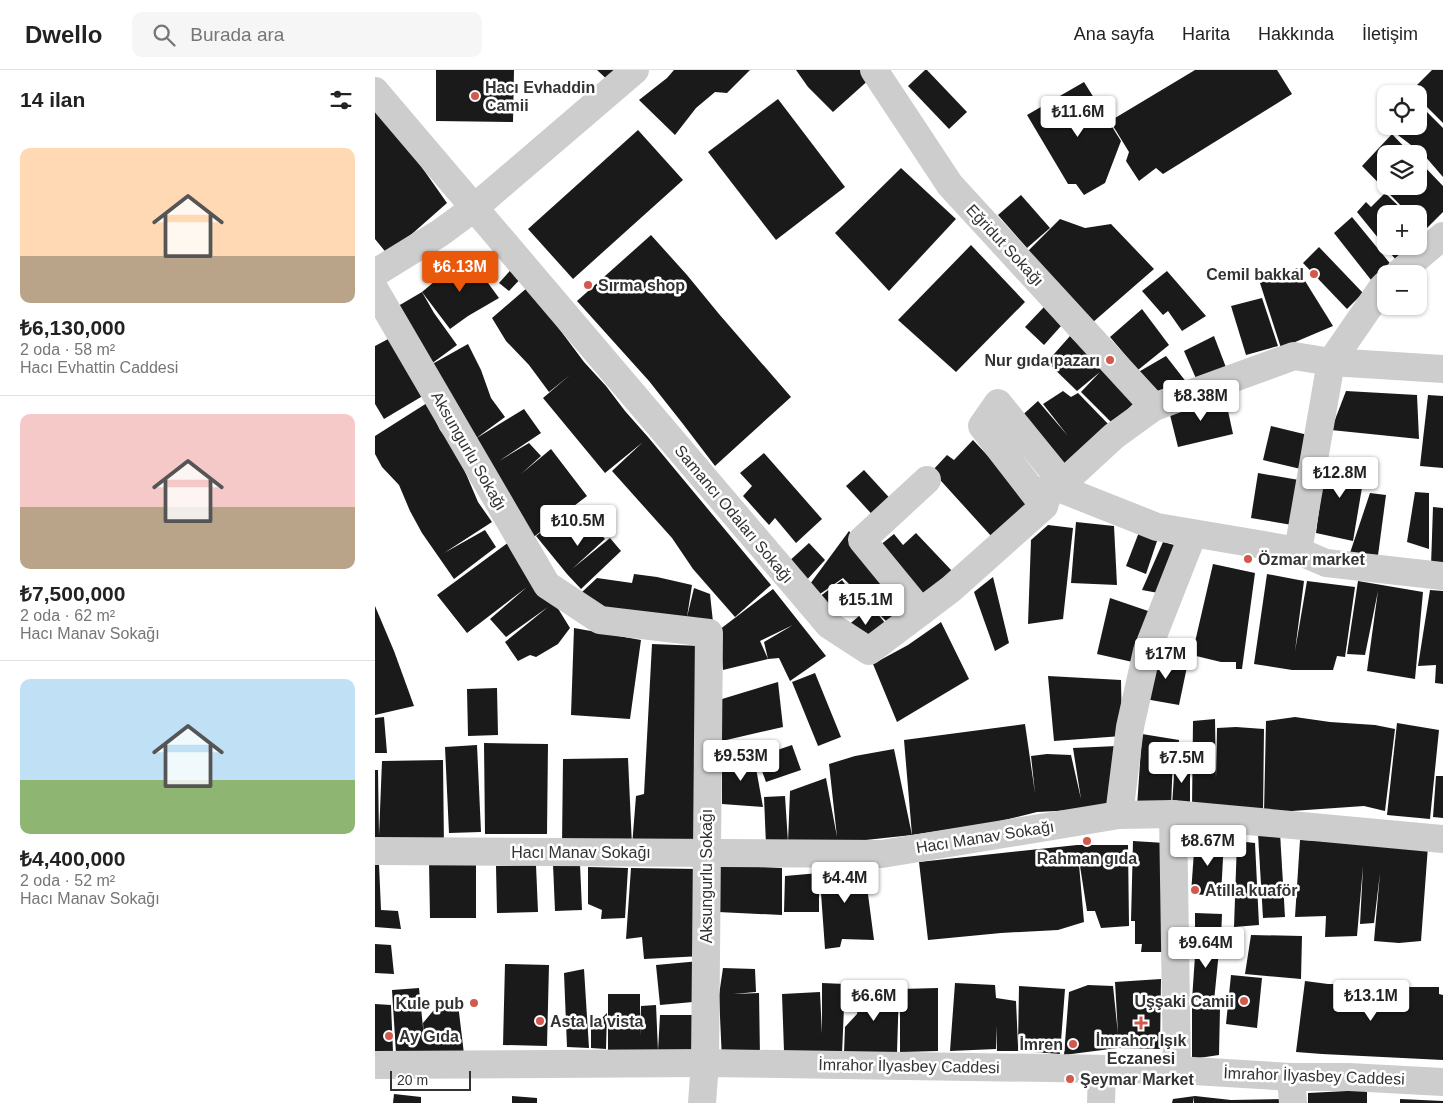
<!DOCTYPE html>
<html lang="tr">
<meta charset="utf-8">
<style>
:root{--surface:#fff;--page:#f6f6f6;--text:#222;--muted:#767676;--line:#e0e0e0;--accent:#ea580c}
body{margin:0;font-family:Helvetica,sans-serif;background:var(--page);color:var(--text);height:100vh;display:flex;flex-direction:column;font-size:19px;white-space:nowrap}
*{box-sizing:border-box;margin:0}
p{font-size:16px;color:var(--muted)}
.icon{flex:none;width:28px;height:28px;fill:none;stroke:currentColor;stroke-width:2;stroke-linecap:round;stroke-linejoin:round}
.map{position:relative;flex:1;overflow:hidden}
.details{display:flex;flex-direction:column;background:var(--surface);width:375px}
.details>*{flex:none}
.fabs{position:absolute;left:1002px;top:15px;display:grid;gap:10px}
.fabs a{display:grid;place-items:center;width:50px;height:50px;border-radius:10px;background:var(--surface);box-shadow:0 1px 4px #0004;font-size:25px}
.scale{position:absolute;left:15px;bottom:12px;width:81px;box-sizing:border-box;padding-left:5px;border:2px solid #333;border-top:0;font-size:14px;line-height:18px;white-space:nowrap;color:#333;-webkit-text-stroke:4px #fff;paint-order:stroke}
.price{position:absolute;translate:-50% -42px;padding:0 11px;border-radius:5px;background:#fff;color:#222;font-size:16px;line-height:32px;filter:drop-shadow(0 1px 2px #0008)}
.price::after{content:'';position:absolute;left:50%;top:30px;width:15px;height:11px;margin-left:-8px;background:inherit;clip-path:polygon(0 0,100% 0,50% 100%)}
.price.on{background:var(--accent);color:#fff}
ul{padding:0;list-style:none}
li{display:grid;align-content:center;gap:10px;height:265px;padding:0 20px}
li+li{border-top:1px solid var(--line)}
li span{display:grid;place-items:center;height:155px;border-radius:10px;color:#555}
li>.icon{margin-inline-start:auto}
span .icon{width:90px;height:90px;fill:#fffc;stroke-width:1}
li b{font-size:21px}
h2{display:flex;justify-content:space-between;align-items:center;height:60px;padding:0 20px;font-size:21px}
header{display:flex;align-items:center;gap:30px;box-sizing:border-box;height:70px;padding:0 25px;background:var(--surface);border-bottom:1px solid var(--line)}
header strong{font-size:24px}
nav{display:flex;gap:28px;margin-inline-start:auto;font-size:18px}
.search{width:350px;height:45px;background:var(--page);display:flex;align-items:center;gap:12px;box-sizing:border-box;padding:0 18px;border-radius:10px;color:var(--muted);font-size:19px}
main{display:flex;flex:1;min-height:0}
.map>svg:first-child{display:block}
</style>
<header>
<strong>Dwello</strong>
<div class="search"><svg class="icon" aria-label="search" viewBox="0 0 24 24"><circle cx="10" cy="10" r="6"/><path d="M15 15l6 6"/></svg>Burada ara</div>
<nav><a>Ana sayfa</a><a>Harita</a><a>Hakkında</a><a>İletişim</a></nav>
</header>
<main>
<section class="details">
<h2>14 ilan<svg class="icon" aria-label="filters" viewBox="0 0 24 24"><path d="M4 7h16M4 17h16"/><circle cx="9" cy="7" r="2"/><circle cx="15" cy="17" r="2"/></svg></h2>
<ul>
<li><span style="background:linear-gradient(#ffd9b3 70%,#b9a48a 0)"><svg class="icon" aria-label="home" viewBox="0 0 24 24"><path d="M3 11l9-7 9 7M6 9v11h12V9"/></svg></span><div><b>₺6,130,000</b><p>2 oda · 58 m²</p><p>Hacı Evhattin Caddesi</p></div></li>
<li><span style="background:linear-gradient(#f6c9c9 60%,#b9a48a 0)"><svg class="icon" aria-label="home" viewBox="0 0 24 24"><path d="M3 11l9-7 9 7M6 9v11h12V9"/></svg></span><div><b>₺7,500,000</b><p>2 oda · 62 m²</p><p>Hacı Manav Sokağı</p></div></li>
<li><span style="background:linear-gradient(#bfe0f5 65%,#8fb573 0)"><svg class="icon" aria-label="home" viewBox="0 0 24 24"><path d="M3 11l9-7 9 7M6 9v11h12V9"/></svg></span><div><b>₺4,400,000</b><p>2 oda · 52 m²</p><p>Hacı Manav Sokağı</p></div></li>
</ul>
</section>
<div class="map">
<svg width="1068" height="1033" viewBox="0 0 1068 1033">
<rect width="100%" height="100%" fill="#fff"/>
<g fill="#1a1a1a" fill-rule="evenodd">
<path d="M61 0H139L138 52 61 51Z"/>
<path d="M222 0H250L237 14Z"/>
<path d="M299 0H375L352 23 340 22 321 38 300 65 264 30 292 8Z"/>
<path d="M421 0H491L497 7 458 42 433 17Z"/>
<path d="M550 0H552L592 42 574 59 533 16Z"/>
<path d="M820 0H902L917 24 788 104 781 98 764 111 751 91 754 82 735 51Z"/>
<path d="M1057 0H1068V53L1044 29V24H1039L1036 21Z"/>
<path d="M709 12 746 71 730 113 709 125 701 114H693L652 45Z"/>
<path d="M403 29 470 117 401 170 333 82Z"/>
<path d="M1044 34 1068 58V107L1049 85 1019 62 1024 56H1044Z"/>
<path d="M0 40 22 62 72 133 13 185 0 169Z"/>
<path d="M263 60 308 110 198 209 153 159Z"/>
<path d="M1017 64 1036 84H1011V116H1044V91L1068 116V142L1044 166V144H1034L987 96Z"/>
<path d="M526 98 581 149 514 221 460 163Z"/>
<path d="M1010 123 1032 144H1011V176H1034L1021 190 982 142 991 132 996 137Z"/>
<path d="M646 125 675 158 652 178 623 145Z"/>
<path d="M977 147 1018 197 1000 215 959 163Z"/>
<path d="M685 149 710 158 736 154 779 199 717 253 653 181Z"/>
<path d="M276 165 312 205 344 244 416 327 340 396 308 354 274 311 202 231Z"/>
<path d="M596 175 650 232 581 302 523 250Z"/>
<path d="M944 177 988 223 972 239 928 193Z"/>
<path d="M94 187 124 228 93 246 75 259 47 222 66 206Z"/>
<path d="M140 195 150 204 134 221 124 213Z"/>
<path d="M922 198 958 256 906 278 885 213Z"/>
<path d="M792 201 831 246 807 261 793 241 788 245 767 221Z"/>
<path d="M153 217 209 292 231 316 250 341 273 367 396 515 360 547 318 499 297 468 237 401 268 372 230 403 168 328 195 305 174 322 154 295 131 271 117 248Z"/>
<path d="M47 222 59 243 82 275 52 297 18 239Z"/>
<path d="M887 228 903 276 871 285 856 236Z"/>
<path d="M669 237 686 256 669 275 650 257Z"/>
<path d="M767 239 794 275 763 300 735 267Z"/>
<path d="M695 266 760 332 738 354 706 322 725 302 702 321 672 292Z"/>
<path d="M839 266 852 300 823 313 809 281Z"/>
<path d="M15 268 51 324 9 349 0 334V276Z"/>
<path d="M93 274 106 300 116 328 130 347 100 369 149 339 166 363 124 391 154 373 166 386 146 404 176 379 212 426 156 469 52 297Z"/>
<path d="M791 286 812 313 786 332 760 304Z"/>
<path d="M688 321 696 327 703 323 737 358 687 403 642 350 663 331 693 366 668 334Z"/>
<path d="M971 321 1042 325 1044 369 956 360Z"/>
<path d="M1053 325 1068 326V398L1045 396Z"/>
<path d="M850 327 858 364 803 377 794 341Z"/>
<path d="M52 333 65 360 83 385 103 432 117 452 69 483 110 460 121 477 79 509 47 463 35 441 24 415 7 397 0 384V366Z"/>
<path d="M896 356 937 366 930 400 888 390Z"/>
<path d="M598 370 656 432 617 467 557 401 572 385 579 390Z"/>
<path d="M389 383 447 449 421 473 400 448 394 455 368 426 377 416 365 403Z"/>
<path d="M951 389 991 394 978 471 941 463Z"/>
<path d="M489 400 521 435 503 451 471 416Z"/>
<path d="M883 403 924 410 917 455 876 448Z"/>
<path d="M1040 422 1054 423V479L1032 472Z"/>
<path d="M995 423 1011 425 1002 493 973 489Z"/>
<path d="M201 436 230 469 197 499 235 468 246 481 206 519 192 504 161 466Z"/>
<path d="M1058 437 1068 438V498L1056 496Z"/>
<path d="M701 452 739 456 742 515 696 513Z"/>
<path d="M673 455 698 458 688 549 653 554 656 470Z"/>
<path d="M766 457 784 465 771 504 751 496Z"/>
<path d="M474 461 535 538 514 554 468 508 445 524 435 514Z"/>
<path d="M541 463 577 501 546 530 504 476 519 464 528 475Z"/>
<path d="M134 472 179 532 195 558 183 574 161 587 155 585 143 591 130 572 173 537 131 567 115 549 152 517 92 563 62 525Z"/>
<path d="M788 472 803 476 789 524 767 520Z"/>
<path d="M434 473 450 490 429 513 411 494Z"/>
<path d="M838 494 880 503 867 599H861V592H846L817 585Z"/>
<path d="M259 504 282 507 317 515 312 547 319 518 335 524 338 552H311L206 533V523L222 508 257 513Z"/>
<path d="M892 504 929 511 920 581 932 511 980 517 970 587 962 586 958 600H917L879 594Z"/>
<path d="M618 507 634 573 620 581 599 522Z"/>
<path d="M467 510 483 532 461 549 444 527Z"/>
<path d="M983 511 1048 522 1040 609 992 601 1003 521 990 585 972 584Z"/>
<path d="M398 519 451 586 415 611 404 588 393 589 348 600 344 560ZM418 555 389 572 393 589 385 571Z"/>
<path d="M1055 520 1068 521V614L1060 613 1061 595 1043 596Z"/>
<path d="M735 528 779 543 762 593 722 584Z"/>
<path d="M0 536 19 581 39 636 0 645Z"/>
<path d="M496 536 511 554 487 575 471 557Z"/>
<path d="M566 552 594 609 522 652 498 594 533 575Z"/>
<path d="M199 558 266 570 255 649 196 645Z"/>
<path d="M277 574 326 576 321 770 257 776 261 726 269 724Z"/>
<path d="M778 585 813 592 804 635 770 629Z"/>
<path d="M440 603 466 667 443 676 417 612Z"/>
<path d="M673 606 746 610 747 666 679 671Z"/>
<path d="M403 612 408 657 347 671V629Z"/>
<path d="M122 618 123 665 93 666 92 619Z"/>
<path d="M9 647 12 683H0V648Z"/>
<path d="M920 647 955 652 1000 655 1020 659 1010 741 989 736 889 743 891 651Z"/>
<path d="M840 649 841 709 842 658 861 657 889 659 888 743 817 738 818 651Z"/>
<path d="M1022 653 1064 660 1055 749 1012 745Z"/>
<path d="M650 654 660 723 656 686 672 684 696 685 706 729 698 678 742 676 738 738 662 742 617 753 537 765 529 670Z"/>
<path d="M767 664 804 670 803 685 798 687 796 737H762Z"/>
<path d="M109 673 173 674 172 764H110Z"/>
<path d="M102 675 106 762 74 763 70 677Z"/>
<path d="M417 675 426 700 391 712 382 687Z"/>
<path d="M519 679 537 765 463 773 391 775 389 727 410 726 413 772 415 721 451 708 462 767 454 694 480 686Z"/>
<path d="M347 687H379L388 737 347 734Z"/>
<path d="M253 688 257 776 187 775 188 689Z"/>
<path d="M68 690 69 778 0 777V700H3L4 766 7 691Z"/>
<path d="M800 690 815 691V736H797Z"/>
<path d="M1061 706H1068V748L1058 747Z"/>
<path d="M905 763 910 847 888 848 883 764Z"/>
<path d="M820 767 849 769 846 826 816 824Z"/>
<path d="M925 770 1053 776 1046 871 1024 873 999 871 1005 803 999 853 985 854 988 796 982 866 950 867 951 846 920 847Z"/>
<path d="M758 771 790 773 789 882H766L767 874H760V851H756Z"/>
<path d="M862 771 880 773 884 855 859 857Z"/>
<path d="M702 775H753L754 856 726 858 720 841H712L703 783 709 852 683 860 626 863 553 870 544 792Z"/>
<path d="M54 792H101V848H55Z"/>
<path d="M4 794 6 840 23 841 26 859 0 857V795Z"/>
<path d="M178 794H205L207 840 180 841Z"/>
<path d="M489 794 499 870 467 869 465 877 450 879 444 795Z"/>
<path d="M161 795 163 842 122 843 121 796Z"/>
<path d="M345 795 407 798V845L343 842Z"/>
<path d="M213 797 253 798 250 848 226 849 227 840 213 834Z"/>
<path d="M256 798 325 799 327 886 269 889 267 867 251 869Z"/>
<path d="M444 803V842H409L410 806Z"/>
<path d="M820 843 847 844 846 869 820 867Z"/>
<path d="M876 865 927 866 926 909 870 904Z"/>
<path d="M850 870 851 880 844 881 839 931 817 930 821 871Z"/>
<path d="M0 874 16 875 19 904 0 903Z"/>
<path d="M325 891 329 931 285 935 281 895Z"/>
<path d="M130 894 174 895 172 976 128 975Z"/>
<path d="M348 898 380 899 381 922 358 924 384 923 385 987 347 990 344 925Z"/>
<path d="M209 899 214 978 192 977 189 903Z"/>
<path d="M856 905 887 908 882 958 851 954Z"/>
<path d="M786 909 785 979 743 978 689 985 694 922 713 915 738 916 743 964 740 912Z"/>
<path d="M930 911 953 914H994L992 923H1027V917H1064V924L1068 925V990L947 984 921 982Z"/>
<path d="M447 913 470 914 467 984 409 981 407 924 445 922 447 964Z"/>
<path d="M580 913 620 915 621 928 641 931 643 976 644 916 690 919 685 984 644 981H622L621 956V979L575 981Z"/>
<path d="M487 914 524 918 522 983H469L470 957 482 944Z"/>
<path d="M44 918 49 967 48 953 68 929 83 934 89 984 21 983 17 920Z"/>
<path d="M563 918V981L525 982V919Z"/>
<path d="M233 924H265V966L266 936 281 935 283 981 285 945H327L328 985 233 984Z"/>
<path d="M0 934 16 935 18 982 0 983Z"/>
<path d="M817 937 845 938 844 985 817 989Z"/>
<path d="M232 943 231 979 216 978V959Z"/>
<path d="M992 1020V1033H933V1023Z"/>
<path d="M19 1024 46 1027V1033H18Z"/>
<path d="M137 1026 162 1028V1033H137Z"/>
<path d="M820 1026 856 1030 912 1029V1033H819V1027L818 1033H797L798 1029Z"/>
<path d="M1025 1029 1068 1031V1033H1025Z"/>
</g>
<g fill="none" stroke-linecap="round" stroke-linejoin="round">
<g stroke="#cdcdcd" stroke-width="28">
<path d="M499 0 575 115 779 337"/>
<path d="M0 21 454 555 494 581 576 519 669 436 676 415 688 413 739 366 779 337 919 286 956 292 1068 299"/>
<path d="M0 203 65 163 99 138 260 0"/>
<path d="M1023 204 1068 166"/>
<path d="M0 220 172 515 225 550 334 563 330 993 327 1033"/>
<path d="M676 415 782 457 923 481 951 493 1068 506"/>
<path d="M669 436 607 356 623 333 688 413"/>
<path d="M923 481 956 292 1007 218 1011 214"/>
<path d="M546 542 487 470 552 410"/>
<path d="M798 744 802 1000"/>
<path d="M744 745 755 657 772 581 818 464"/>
<path d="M0 781 507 784 744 745 798 744 1068 769"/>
<path d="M0 995 330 993 802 1000 916 1007H974L1068 1012"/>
<path d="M916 1007 918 1033"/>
<path d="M726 1033 727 999"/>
</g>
</g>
<g fill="#d1594e" stroke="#fff" stroke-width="2">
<circle cx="100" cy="26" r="5"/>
<circle cx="939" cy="204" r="5"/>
<circle cx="213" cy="215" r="5"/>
<circle cx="735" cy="290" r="5"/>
<circle cx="873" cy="489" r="5"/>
<circle cx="712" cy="771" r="5"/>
<circle cx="820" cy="820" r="5"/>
<circle cx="869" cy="931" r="5"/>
<circle cx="99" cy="933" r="5"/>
<circle cx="165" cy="951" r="5"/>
<path d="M763.5 945.5h5v5h5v5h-5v5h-5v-5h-5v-5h5z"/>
<circle cx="14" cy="966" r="5"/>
<circle cx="698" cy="974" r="5"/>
<circle cx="695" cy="1009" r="5"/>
</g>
<g text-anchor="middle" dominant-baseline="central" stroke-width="5" stroke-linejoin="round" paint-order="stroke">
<g font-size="16" font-weight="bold" fill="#333" stroke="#fff" text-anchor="start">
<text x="110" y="17">Hacı Evhaddin<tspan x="110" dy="18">Camii</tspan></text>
<text x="929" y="204" text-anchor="end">Cemil bakkal</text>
<text x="223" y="215">Sırma shop</text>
<text x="725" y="290" text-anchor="end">Nur gıda pazarı</text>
<text x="883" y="489">Özmar market</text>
<text x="712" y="788" text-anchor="middle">Rahman gıda</text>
<text x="830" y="820">Atilla kuaför</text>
<text x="859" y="931" text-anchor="end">Uşşaki Camii</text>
<text x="89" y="933" text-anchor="end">Kule pub</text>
<text x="175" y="951">Asta la vista</text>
<text x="24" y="966">Ay Gıda</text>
<text x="766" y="970" text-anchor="middle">İmrahor Işık<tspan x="766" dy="18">Eczanesi</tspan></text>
<text x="688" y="974" text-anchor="end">İmren</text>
<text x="705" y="1009">Şeymar Market</text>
</g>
<g font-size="16" fill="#333" stroke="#fff">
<text transform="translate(630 175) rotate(47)">Eğridut Sokağı</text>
<text transform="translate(94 381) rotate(60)">Aksungurlu Sokağı</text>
<text transform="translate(359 444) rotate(50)">Samancı Odaları Sokağı</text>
<text transform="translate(610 767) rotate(-9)">Hacı Manav Sokağı</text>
<text x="206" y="782">Hacı Manav Sokağı</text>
<text transform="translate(331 806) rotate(-90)">Aksungurlu Sokağı</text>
<text transform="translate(534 996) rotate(1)">İmrahor İlyasbey Caddesi</text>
<text transform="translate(939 1006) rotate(2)">İmrahor İlyasbey Caddesi</text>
</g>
</g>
</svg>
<div class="fabs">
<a><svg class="icon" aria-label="locate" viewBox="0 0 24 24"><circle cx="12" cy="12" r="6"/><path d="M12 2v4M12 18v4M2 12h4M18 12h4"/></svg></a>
<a><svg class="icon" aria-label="layers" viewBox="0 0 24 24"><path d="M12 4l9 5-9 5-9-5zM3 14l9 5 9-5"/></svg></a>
<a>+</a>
<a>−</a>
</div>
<div class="scale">20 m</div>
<b class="price" style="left:703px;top:68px">₺11.6M</b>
<b class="price on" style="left:85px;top:223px">₺6.13M</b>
<b class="price" style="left:826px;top:352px">₺8.38M</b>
<b class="price" style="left:965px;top:429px">₺12.8M</b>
<b class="price" style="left:203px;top:477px">₺10.5M</b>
<b class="price" style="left:491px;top:556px">₺15.1M</b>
<b class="price" style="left:791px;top:610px">₺17M</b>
<b class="price" style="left:366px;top:712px">₺9.53M</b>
<b class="price" style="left:807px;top:714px">₺7.5M</b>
<b class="price" style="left:833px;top:797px">₺8.67M</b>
<b class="price" style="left:470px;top:834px">₺4.4M</b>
<b class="price" style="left:831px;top:899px">₺9.64M</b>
<b class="price" style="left:499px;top:952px">₺6.6M</b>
<b class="price" style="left:996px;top:952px">₺13.1M</b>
</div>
</main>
